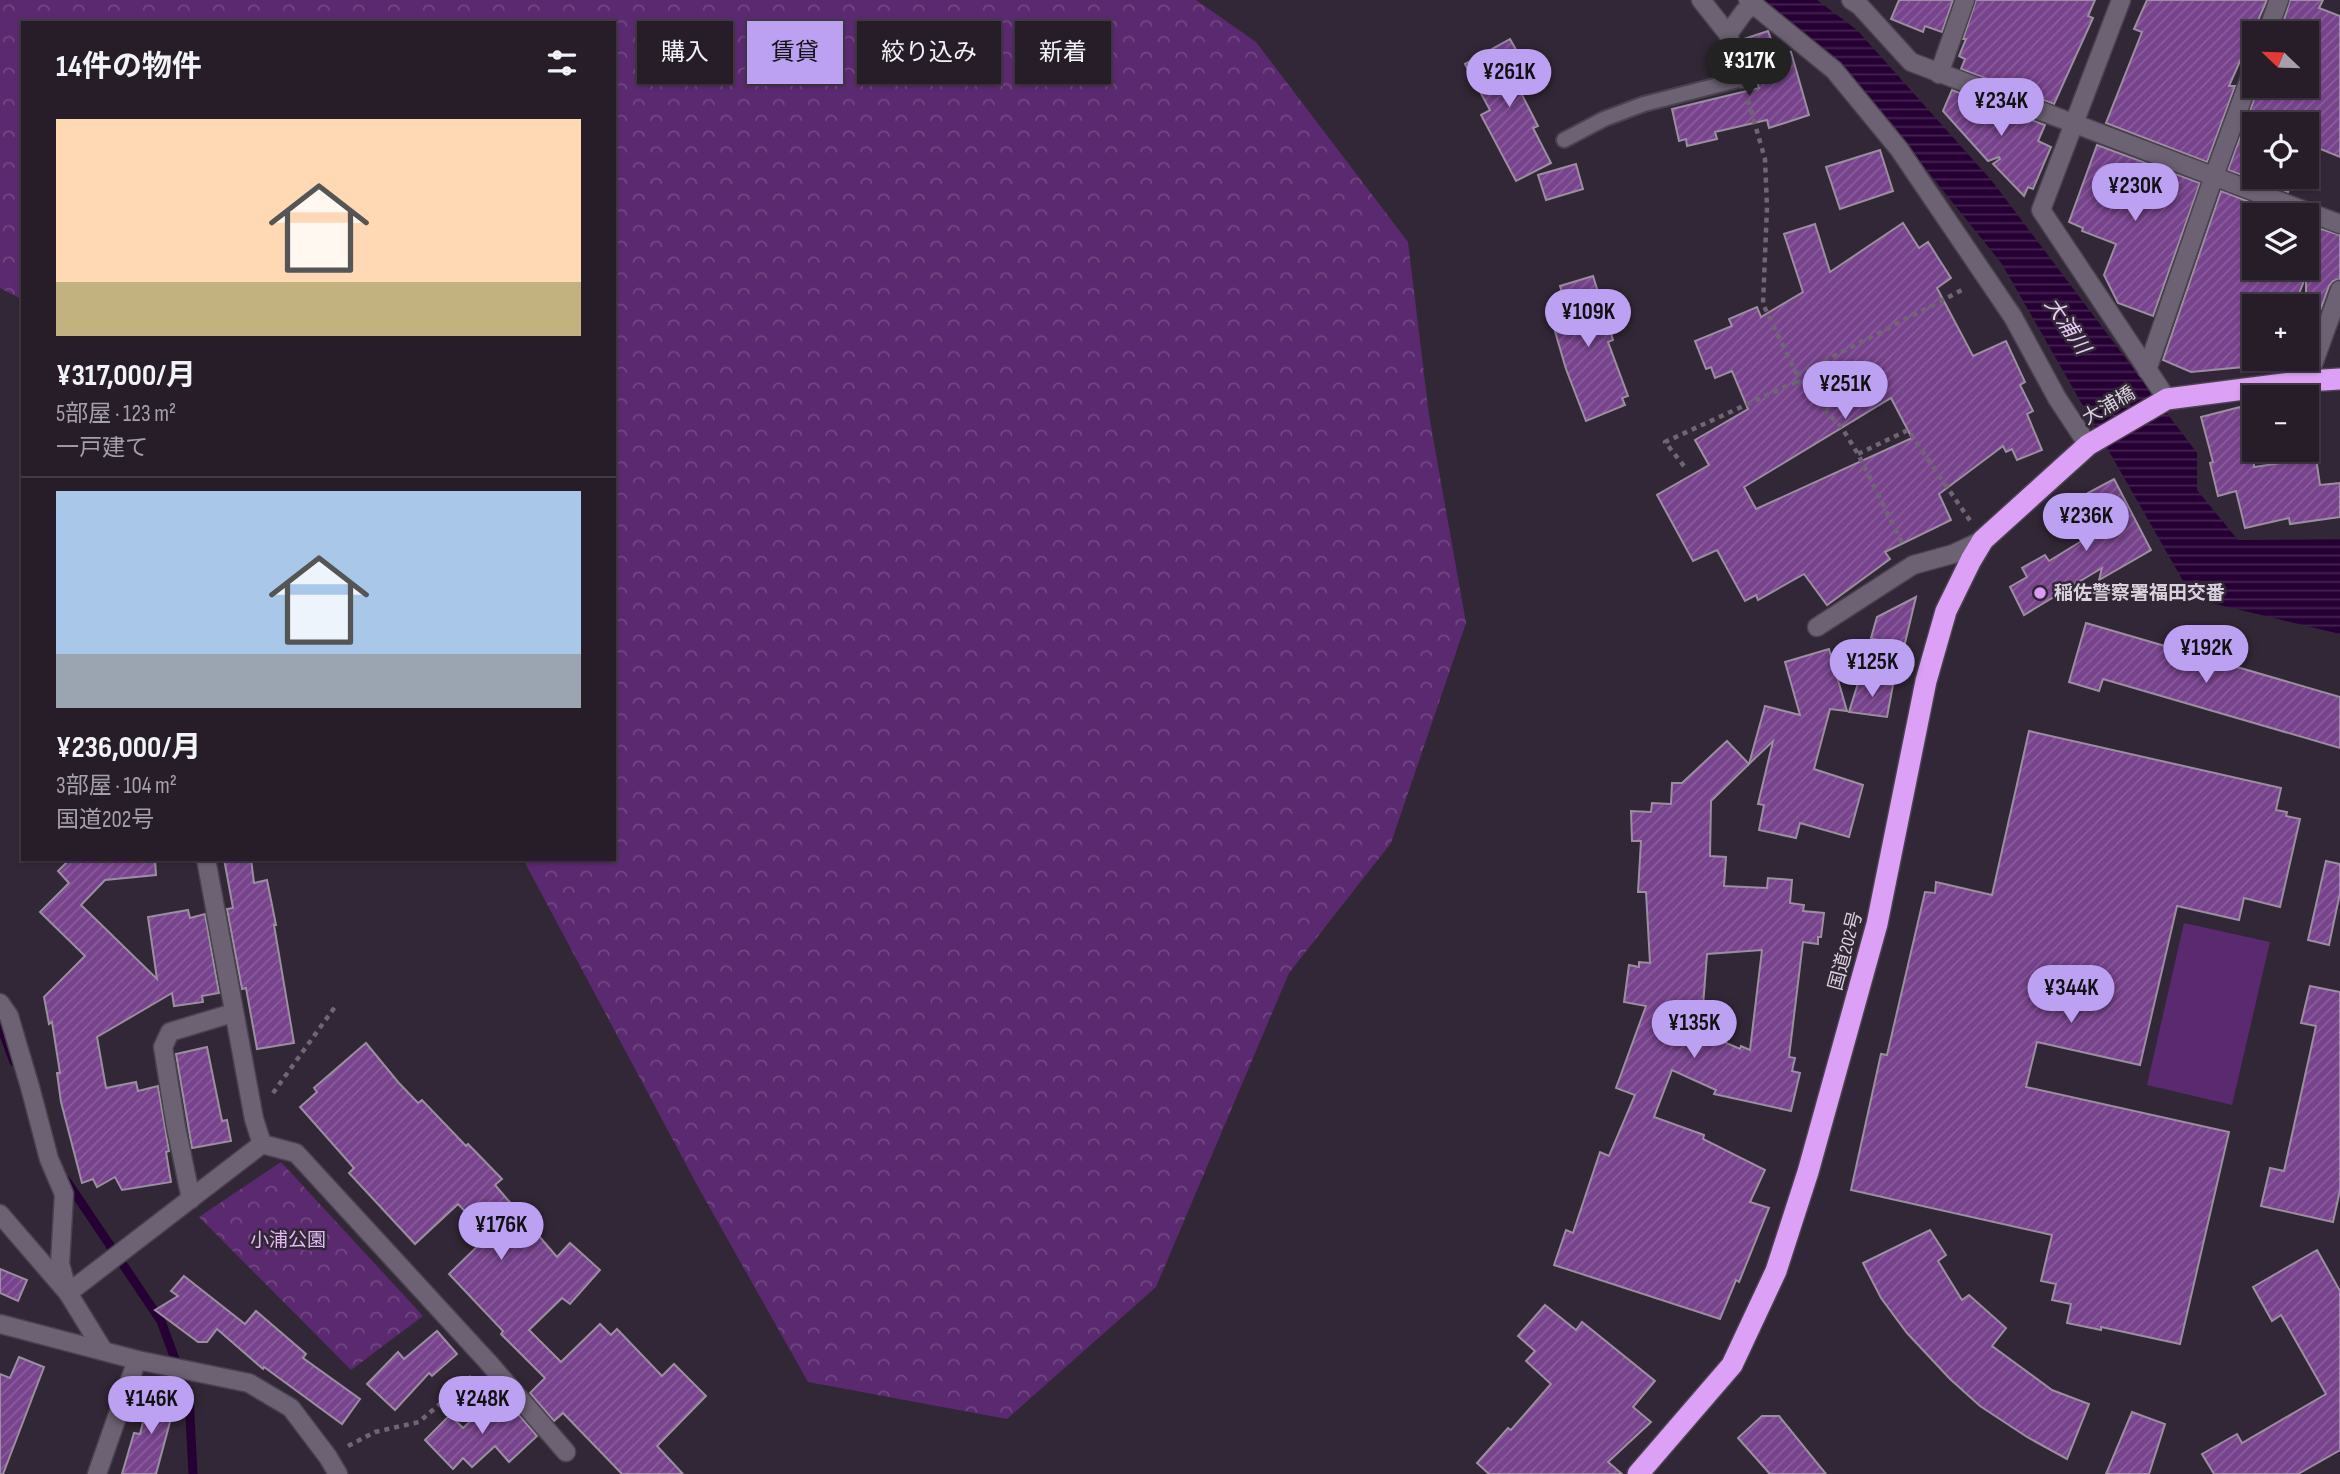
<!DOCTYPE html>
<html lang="ja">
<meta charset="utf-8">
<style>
:root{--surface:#261d28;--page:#322a34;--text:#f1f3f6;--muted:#a4a2a8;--line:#423b45;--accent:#bca0f2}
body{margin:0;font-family:"Sofia Sans Condensed","Noto Sans JP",sans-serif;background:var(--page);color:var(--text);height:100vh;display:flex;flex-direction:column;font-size:26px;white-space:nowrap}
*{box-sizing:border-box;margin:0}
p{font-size:23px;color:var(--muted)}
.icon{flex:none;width:38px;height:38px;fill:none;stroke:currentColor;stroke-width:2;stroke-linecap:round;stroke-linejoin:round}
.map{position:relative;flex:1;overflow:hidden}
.side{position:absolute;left:21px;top:21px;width:595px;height:840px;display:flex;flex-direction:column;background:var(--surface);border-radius:0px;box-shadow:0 2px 5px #0004,0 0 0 2px var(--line)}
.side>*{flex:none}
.top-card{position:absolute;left:637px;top:21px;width:665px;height:63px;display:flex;gap:14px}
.needle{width:46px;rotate:293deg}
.buttons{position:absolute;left:2242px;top:21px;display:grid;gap:14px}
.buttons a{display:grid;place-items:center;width:77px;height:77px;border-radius:0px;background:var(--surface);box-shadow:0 2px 5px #0004,0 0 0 2px var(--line);font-size:35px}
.price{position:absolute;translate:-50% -60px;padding:0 16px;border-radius:24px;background:var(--accent);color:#111;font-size:23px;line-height:46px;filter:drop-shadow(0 2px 4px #0008)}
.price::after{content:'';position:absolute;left:50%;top:42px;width:21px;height:16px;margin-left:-10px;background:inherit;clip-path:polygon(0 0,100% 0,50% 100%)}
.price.on{background:#222;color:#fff}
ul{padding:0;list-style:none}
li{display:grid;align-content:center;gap:14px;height:371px;padding:0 35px}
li+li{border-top:2px solid var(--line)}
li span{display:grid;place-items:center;height:217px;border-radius:0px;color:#555}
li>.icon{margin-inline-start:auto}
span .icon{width:126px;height:126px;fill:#fffc;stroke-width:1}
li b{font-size:30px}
h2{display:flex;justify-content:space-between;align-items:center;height:84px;padding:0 35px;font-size:30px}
.tag{padding:0 24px;border-radius:0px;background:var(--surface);box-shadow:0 2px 5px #0004,0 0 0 2px var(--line);font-size:24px;line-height:63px}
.tag.on{background:var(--accent);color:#111}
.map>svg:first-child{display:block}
</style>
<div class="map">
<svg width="2340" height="1474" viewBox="0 0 2340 1474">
<defs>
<pattern id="forest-crowns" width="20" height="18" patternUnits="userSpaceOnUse" patternTransform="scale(1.75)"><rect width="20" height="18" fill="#5b296f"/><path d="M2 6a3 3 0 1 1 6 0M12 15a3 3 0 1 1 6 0" fill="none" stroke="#724783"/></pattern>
<pattern id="water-rules" width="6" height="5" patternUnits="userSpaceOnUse" patternTransform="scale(1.75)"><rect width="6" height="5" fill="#260034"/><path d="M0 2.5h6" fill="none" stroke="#452451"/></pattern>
<pattern id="building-hatch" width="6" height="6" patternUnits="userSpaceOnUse" patternTransform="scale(1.75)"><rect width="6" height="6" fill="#78438d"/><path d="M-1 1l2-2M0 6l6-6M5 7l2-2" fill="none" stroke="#8b5d9c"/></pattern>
</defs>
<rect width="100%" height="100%" fill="#322736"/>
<path fill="#5b296f" d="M2184 923 2270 942 2232 1105 2147 1085Z"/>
<g fill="url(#forest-crowns)">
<path d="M0 0H1196L1256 42 1408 242 1429 415 1466 623 1391 843 1289 973 1156 1287 1007 1419 808 1382 697 1185 523 859H614V23H23V300L0 288Z"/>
<path d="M281 1162 423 1316 351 1370 199 1217Z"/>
</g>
<path fill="url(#water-rules)" d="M1755 0H1817L1857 30 1992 181 2197 453V490L2238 540 2340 539V634L2203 601 2186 586 2002 264 1860 87Z"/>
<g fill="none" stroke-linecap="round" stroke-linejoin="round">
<g stroke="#260034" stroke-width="9">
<path d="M0 1024 14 1062"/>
<path d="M66 1180 161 1321 189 1397 193 1474"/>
</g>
</g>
<g fill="url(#building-hatch)" stroke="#9b8ea0" stroke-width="2" fill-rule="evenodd">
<path d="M1899 0H1953L1942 32 1925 26 1923 32 1891 19Z"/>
<path d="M1976 0H2095L2088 16 2093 18 2054 104 1961 69 1965 59 1959 56 1966 39H1963Z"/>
<path d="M2147 0H2267L2229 86H2235L2207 162 2106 123 2142 32 2134 29Z"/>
<path d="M2290 0H2323L2319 8 2340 16V157L2306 143V124H2254V177H2295L2288 192 2228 170 2259 86H2306V33H2300L2282 26Z"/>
<path d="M1768 31 1774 47 1779 45 1782 54 1791 52 1809 115 1769 128 1767 120 1715 132 1717 139 1687 146 1686 139 1679 141 1672 109 1759 88 1744 39Z"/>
<path d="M1510 39 1529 73 1515 81 1538 126 1533 128 1551 163 1516 181 1481 115 1490 110 1465 64Z"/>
<path d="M1952 90 2045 125 2038 141 2051 147 2033 189 2028 187 2024 196 1993 164 2000 159 1999 157 1988 161 1943 111Z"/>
<path d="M2097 145 2200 183 2153 316 2118 303 2104 275 2116 244 2082 231 2083 228 2069 222Z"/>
<path d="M1880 150 1893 191 1840 209 1826 167Z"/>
<path d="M1576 164 1583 189 1546 200 1538 175Z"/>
<path d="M2221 191 2279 213V215H2254V268H2306V224L2340 235V279L2333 281 2329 286 2311 336 2306 334V276L2294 306H2254V366L2191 372 2163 360Z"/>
<path d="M1903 223 1919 248 1928 242 1951 278 1937 288 1973 356 2006 341 2025 382 2020 385 2033 411 2027 414 2042 450 2017 460 2012 449 2006 452 2003 446 1939 494 1951 520 1885 552 1890 559 1827 605 1804 574 1758 600 1756 595 1745 601 1717 550 1693 561 1657 495 1709 465 1695 440 1748 409 1732 371 1715 378 1711 367 1706 369 1695 341 1732 326 1729 319 1757 307 1761 317 1803 292 1784 234 1815 224 1830 272ZM1891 398 1912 438 1756 509 1744 487Z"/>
<path d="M1593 276 1613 340 1608 342 1628 396 1622 398 1625 405 1586 421 1566 369 1549 311 1566 305 1560 286Z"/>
<path d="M2240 407 2243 418 2254 415V467L2316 458 2320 485 2340 483V517L2290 524 2289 518 2245 528 2236 491 2218 496 2210 463 2213 462 2201 417Z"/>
<path d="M2114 479 2151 550 2099 580 2102 568 2024 615 2010 587 2027 577 2022 568 2045 555 2049 561 2106 526 2088 493Z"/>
<path d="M1916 597 1904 647 1871 638 1877 617Z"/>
<path d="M2086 623 2340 697V748L2103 679 2099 691 2069 682Z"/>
<path d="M1829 649 1847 711 1830 709 1814 769 1863 785 1849 837 1800 823 1796 838 1759 830 1764 805 1758 804 1773 741 1749 764 1765 706 1800 715 1785 662Z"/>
<path d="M1859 680 1893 685 1887 717 1849 712Z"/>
<path d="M2029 731 2281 788 2276 810 2287 812 2286 816 2300 819 2280 907 2244 898 2239 920 2177 906 2140 1065 2037 1042 2026 1087 2229 1132 2180 1344 2101 1327V1330L2067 1323 2071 1304 2052 1300 2056 1284 2041 1281 2052 1235 1851 1190 1881 1054 1887 1055 1925 892 1935 893 1936 882 1992 895Z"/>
<path d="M1727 741 1749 764 1711 801 1710 856 1726 857 1724 886 1767 888 1768 878 1792 880 1790 903 1804 905 1803 911 1824 913 1821 937H1818V944L1803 942 1789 1057 1795 1058 1792 1071 1800 1073 1791 1111 1714 1094 1716 1090 1672 1070 1654 1117 1704 1135 1703 1139 1765 1170 1750 1202 1769 1208 1739 1282 1736 1280 1720 1319 1554 1265 1566 1230 1573 1233 1600 1152 1609 1156 1635 1095 1616 1088 1646 1006 1624 1002 1629 965 1639 967V962L1650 963 1646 892H1638L1641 841H1632L1631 811 1651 812 1652 803 1671 804 1672 783H1682ZM1762 950 1750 1050 1741 1046 1740 1049 1701 1032 1707 954Z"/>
<path d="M70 859H155L156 875 105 880 81 905 157 979 148 917 188 910 190 918 205 914 219 993 202 996 203 1002 174 1006 172 993 97 1037 106 1088 136 1082 138 1091 158 1086 169 1151 166 1152 171 1182 122 1190 115 1177 97 1187 93 1179 82 1183 61 1102 57 1073H60L52 1022 49 1024 44 997 85 956 40 912 69 883 58 871Z"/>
<path d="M224 859H251L254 883 267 880 276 925H274L294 1043 257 1049 246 988 242 989 227 909 233 908Z"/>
<path d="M2326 861 2340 864V893L2329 945 2308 940Z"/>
<path d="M2310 986 2340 992V1190L2333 1222 2261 1206 2270 1168 2284 1171 2316 1026 2301 1023Z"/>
<path d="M366 1043 398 1082 418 1103 422 1100 466 1146 468 1144 502 1179 495 1185 557 1257 570 1243 600 1270 570 1304 562 1298 529 1330 561 1362 600 1324 611 1335 617 1329 662 1376 674 1364 706 1396 657 1446 683 1474H622L563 1413 554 1421 530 1393 545 1378 501 1334 503 1331 449 1274 488 1236 458 1204 415 1244 349 1173 354 1168 300 1107 317 1092 314 1088Z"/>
<path d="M207 1047 222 1121 227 1120 231 1141 192 1148 176 1054Z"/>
<path d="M1930 1230 1946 1255 1938 1261 1962 1300 1969 1295 2006 1328 1992 1346 2052 1390 2089 1404 2067 1459 2027 1437 1980 1406 1950 1379 1907 1333 1881 1298 1863 1263Z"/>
<path d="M2317 1250 2340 1291V1450L2298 1474H2214L2202 1454 2237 1434 2242 1443 2326 1394 2281 1315 2272 1321 2253 1287Z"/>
<path d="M0 1269 27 1280 18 1301 0 1293Z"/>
<path d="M184 1276 245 1324 256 1311 306 1354 303 1358 360 1399 342 1424 264 1367 263 1369 217 1329 207 1342H198L155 1310 178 1296 171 1291Z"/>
<path d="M1545 1305 1576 1330 1582 1322 1655 1381 1633 1407 1651 1422 1608 1462 1622 1474H1489L1477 1463 1508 1428 1511 1430 1551 1384 1526 1361 1535 1351 1518 1336Z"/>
<path d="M437 1331 457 1354 432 1376 429 1373 395 1410 367 1384 398 1352 404 1359Z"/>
<path d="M19 1357 44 1367 3 1474H0V1374L10 1378Z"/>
<path d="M164 1385 174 1407 156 1474H122L134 1433 140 1434 149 1398Z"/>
<path d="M497 1397 510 1412 514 1409 537 1436 509 1462 495 1446 472 1467 463 1458 453 1469 425 1440 450 1415 463 1428Z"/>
<path d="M2132 1412 2165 1424 2149 1474H2106Z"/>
<path d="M1762 1416H1779L1826 1474H1770L1738 1438Z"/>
</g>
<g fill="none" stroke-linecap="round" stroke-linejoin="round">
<g stroke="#4b424f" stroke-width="18">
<path id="lane" d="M1564 140 1604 119 1644 104 1742 79"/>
</g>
<g stroke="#4b424f" stroke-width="21">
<g id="street">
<path d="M1701 0 1728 34 1742 79"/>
<path d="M1748 0 1834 70 1899 149 2013 317 2057 398 2088 445"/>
<path d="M1851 0 1859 5 1911 62 2340 224"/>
<path d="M2121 0 2041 210 2167 399"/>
<path d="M2267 33 2279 0"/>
<path d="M1728 34 1744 12 1754 4"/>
<path d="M1939 74 1965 0"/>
<path d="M2147 370 2214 176 2254 67"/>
<path d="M2307 381 2340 290"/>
<path d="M1817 627 1913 565 1953 554 1983 540"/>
<path d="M206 859 254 1119 262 1144"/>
<path d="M0 1003 9 1016 30 1087 49 1159 64 1194 60 1264 68 1293"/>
<path d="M191 1199 176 1127 163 1047 170 1032 233 1013"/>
<path d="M0 1214 68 1293 103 1350"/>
<path d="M68 1293 262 1144 296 1153 488 1362 566 1452"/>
<path d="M0 1324 137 1360 249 1383 291 1408 328 1457 338 1474"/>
<path d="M97 1474 137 1360"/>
</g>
</g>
<g stroke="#4b424f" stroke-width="24">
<path id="highway" d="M1638 1474 1732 1365 1776 1271 1808 1172 1877 924 1926 681 1946 611 1971 560 1983 540 2088 445 2167 399 2307 381 2340 379"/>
</g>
<g stroke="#706673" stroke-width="4.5" stroke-dasharray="5 5" stroke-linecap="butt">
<path d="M1748 100 1765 159 1767 207 1763 304 1797 375 1798 381 1842 428 1858 454 1903 545"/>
<path d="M1797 375 1966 288"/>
<path d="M1858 454 1908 430 1971 522"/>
<path d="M1684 466 1665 442 1798 381"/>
<path d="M273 1093 337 1004"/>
<path d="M348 1446 375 1432 419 1422 472 1376"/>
</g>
<use href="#lane" stroke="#6d6273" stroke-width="14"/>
<use href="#street" stroke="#6d6273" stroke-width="18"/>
<use href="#highway" stroke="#dca0f6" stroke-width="21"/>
</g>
<circle fill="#da9af6" stroke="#322736" stroke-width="2.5" cx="2040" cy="593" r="7"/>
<g text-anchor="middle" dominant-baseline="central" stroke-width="5" stroke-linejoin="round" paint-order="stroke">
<g font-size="19" fill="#d9d2dc" stroke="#322736">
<text transform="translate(2109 406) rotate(-30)">大浦橋</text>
<text transform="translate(1846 951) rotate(-75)">国道202号</text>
</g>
<g font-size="19" font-weight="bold" fill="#d9d2dc" stroke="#322736" text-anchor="start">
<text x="2054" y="593">稲佐警察署福田交番</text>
</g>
<g font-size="19" fill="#e3b8f5" stroke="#322736">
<text x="288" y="1240">小浦公園</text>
</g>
<g font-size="21" font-style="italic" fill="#e8cbf4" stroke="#322736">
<text transform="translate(2067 326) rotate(56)">大浦川</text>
</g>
</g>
</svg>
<div class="buttons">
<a><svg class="needle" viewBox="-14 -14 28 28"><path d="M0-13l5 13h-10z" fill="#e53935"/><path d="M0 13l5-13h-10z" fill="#a4a2a8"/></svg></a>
<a><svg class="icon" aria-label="locate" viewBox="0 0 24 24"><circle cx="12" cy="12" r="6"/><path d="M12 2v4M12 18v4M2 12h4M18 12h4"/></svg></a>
<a><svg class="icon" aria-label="layers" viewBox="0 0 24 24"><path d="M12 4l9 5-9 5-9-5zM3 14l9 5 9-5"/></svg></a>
<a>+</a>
<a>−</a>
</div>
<b class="price on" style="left:1749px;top:98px">¥317K</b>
<b class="price" style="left:1509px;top:109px">¥261K</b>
<b class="price" style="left:2001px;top:138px">¥234K</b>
<b class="price" style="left:2135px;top:223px">¥230K</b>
<b class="price" style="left:1588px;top:349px">¥109K</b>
<b class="price" style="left:1845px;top:421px">¥251K</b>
<b class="price" style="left:2086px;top:553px">¥236K</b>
<b class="price" style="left:2206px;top:685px">¥192K</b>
<b class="price" style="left:1872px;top:699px">¥125K</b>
<b class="price" style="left:2071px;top:1025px">¥344K</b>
<b class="price" style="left:1694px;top:1060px">¥135K</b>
<b class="price" style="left:501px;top:1262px">¥176K</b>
<b class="price" style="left:151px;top:1436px">¥146K</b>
<b class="price" style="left:482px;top:1436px">¥248K</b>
<div class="top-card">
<a class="tag">購入</a>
<a class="tag on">賃貸</a>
<a class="tag">絞り込み</a>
<a class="tag">新着</a>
</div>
<section class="side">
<h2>14件の物件<svg class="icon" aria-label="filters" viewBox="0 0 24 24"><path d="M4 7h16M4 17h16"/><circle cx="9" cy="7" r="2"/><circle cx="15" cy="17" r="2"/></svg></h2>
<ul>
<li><span style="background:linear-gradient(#ffd9b3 75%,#c2b280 0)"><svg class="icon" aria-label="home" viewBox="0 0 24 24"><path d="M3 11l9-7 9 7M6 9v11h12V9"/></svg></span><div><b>¥317,000/月</b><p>5部屋 · 123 m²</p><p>一戸建て</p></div></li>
<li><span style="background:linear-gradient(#a9c7e8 75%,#9aa5b1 0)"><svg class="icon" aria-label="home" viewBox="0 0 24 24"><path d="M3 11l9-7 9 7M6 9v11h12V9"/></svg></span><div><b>¥236,000/月</b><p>3部屋 · 104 m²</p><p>国道202号</p></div></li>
</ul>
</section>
</div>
